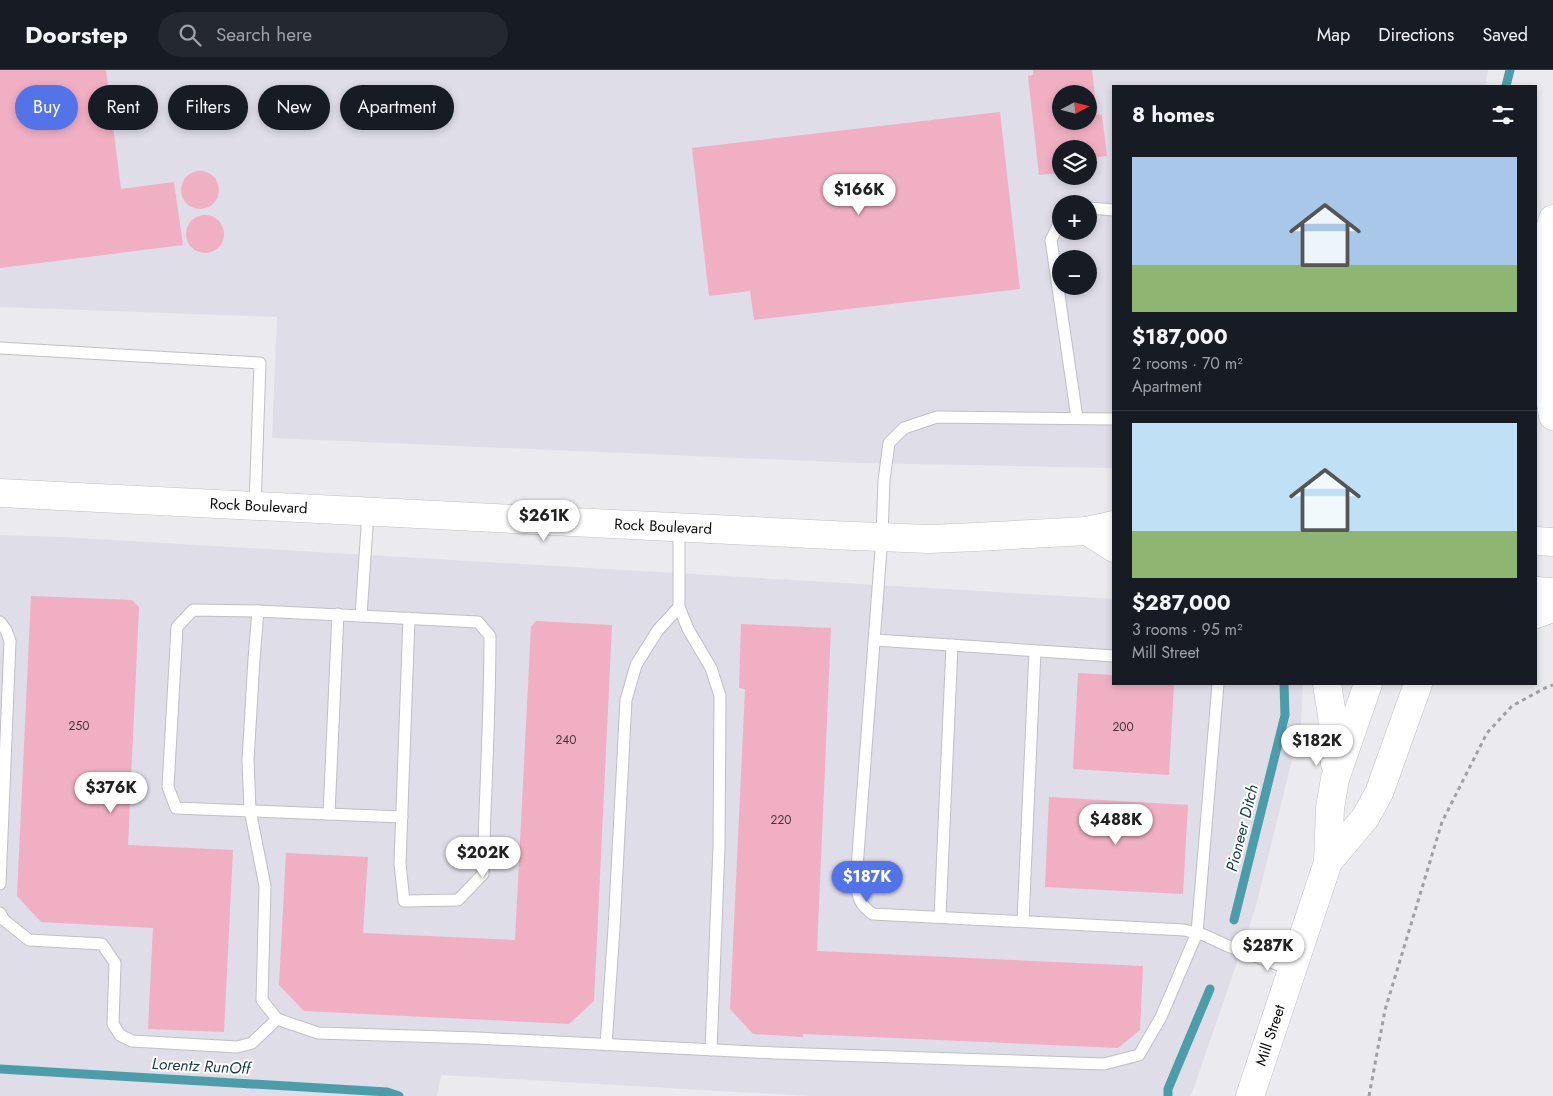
<!DOCTYPE html>
<meta charset="utf-8">
<style>
:root{--surface:#171b24;--page:#242831;--text:#f1f3f6;--muted:#9ea1a6;--line:#363941;--accent:#5274e8}
body{margin:0;font-family:Jost,sans-serif;background:var(--page);color:var(--text);height:100vh;display:flex;flex-direction:column;font-size:19px;white-space:nowrap}
*{box-sizing:border-box;margin:0}
p{font-size:16px;color:var(--muted)}
.icon{flex:none;width:28px;height:28px;fill:none;stroke:currentColor;stroke-width:2;stroke-linecap:round;stroke-linejoin:round}
.map{position:relative;flex:1;overflow:hidden}
.drawer{position:absolute;left:1112px;top:15px;width:425px;height:600px;display:flex;flex-direction:column;background:var(--surface);border-radius:0px;box-shadow:0 2px 8px #0003}
.drawer>*{flex:none}
.guide{position:absolute;left:15px;top:15px;width:475px;height:45px;display:flex;gap:10px}
.needle{width:32px;rotate:83deg}
.buttons{position:absolute;left:1052px;top:15px;display:grid;gap:10px}
.buttons a{display:grid;place-items:center;width:45px;height:45px;border-radius:50%;background:var(--surface);box-shadow:0 2px 8px #0003;font-size:25px}
.price{position:absolute;translate:-50% -42px;padding:0 11px;border-radius:18px;background:#fff;color:#222;font-size:16px;line-height:32px;filter:drop-shadow(0 1px 2px #0008)}
.price::after{content:'';position:absolute;left:50%;top:30px;width:15px;height:11px;margin-left:-8px;background:inherit;clip-path:polygon(0 0,100% 0,50% 100%)}
.price.current{background:var(--accent);color:#fff}
ul{padding:0;list-style:none}
li{display:grid;align-content:center;gap:10px;height:265px;padding:0 20px}
li+li{border-top:1px solid var(--line)}
li span{display:grid;place-items:center;height:155px;border-radius:0px;color:#555}
li>.icon{margin-inline-start:auto}
span .icon{width:90px;height:90px;fill:#fffc;stroke-width:1}
li b{font-size:21px}
h2{display:flex;justify-content:space-between;align-items:center;height:60px;padding:0 20px;font-size:21px}
.pill{padding:0 18px;border-radius:22px;background:var(--surface);box-shadow:0 2px 8px #0003;font-size:18px;line-height:45px}
.pill.current{background:var(--accent);color:#fff}
header{display:flex;align-items:center;gap:30px;box-sizing:border-box;height:70px;padding:0 25px;background:var(--surface);border-bottom:1px solid var(--line)}
header strong{font-size:24px}
nav{display:flex;gap:28px;margin-inline-start:auto;font-size:18px}
.search{width:350px;height:45px;background:var(--page);display:flex;align-items:center;gap:12px;box-sizing:border-box;padding:0 18px;border-radius:28px;color:var(--muted);font-size:19px}
.map>svg:first-child{display:block}
</style>
<header>
<strong>Doorstep</strong>
<div class="search"><svg class="icon" aria-label="search" viewBox="0 0 24 24"><circle cx="10" cy="10" r="6"/><path d="M15 15l6 6"/></svg>Search here</div>
<nav><a>Map</a><a>Directions</a><a>Saved</a></nav>
</header>
<div class="map">
<svg width="1553" height="1026" viewBox="0 0 1553 1026">
<rect width="100%" height="100%" fill="#ebeaee"/>
<g fill="#dedde8" fill-rule="evenodd">
<path d="M0 0H1488L1485 16H1114V398L859 393 272 368 277 247 0 237ZM1061 24H1089V51H1061ZM1061 79H1089V106H1061ZM1061 134H1089V161H1061ZM1061 189H1089V216H1061Z"/>
<path d="M0 465 62 467 1114 529V614H1303L1301 653 1255 840 1191 1026H810L441 1005 437 1026H0Z"/>
</g>
<g fill="none" stroke-linecap="round" stroke-linejoin="round">
<g stroke="#4b9daa" stroke-width="9">
<path d="M1506 16 1510 0"/>
<path d="M1234 850 1285 645 1284 614"/>
<path d="M0 999 387 1022 399 1026"/>
<path d="M1168 1026V1019L1210 919"/>
</g>
</g>
<g fill="#f1afc3" fill-rule="evenodd">
<path d="M0 0H106L121 119 174 112 183 175 0 198Z"/>
<path d="M1033 0H1092L1097 44 1102 45 1107 86 1089 88V79H1061V103L1039 105 1028 6 1033 5ZM1061 24H1089V51H1061Z"/>
<path d="M1000 42 1020 219 754 250 750 221 709 226 692 78Z"/>
<circle cx="200" cy="120" r="19"/>
<circle cx="205" cy="164" r="19"/>
<path d="M31 526 132 530 139 537 128 775 233 780 224 962 148 959 153 858 41 852 17 826Z"/>
<path d="M536 551 612 555 594 931 569 954 304 941 279 915 286 783 368 787 363 863 515 870 531 557Z"/>
<path d="M741 554 831 558 817 881 1143 896 1140 960 1118 978 803 964V967L753 964 730 939 745 619 739 618Z"/>
<path d="M1078 603 1114 605V614H1174L1169 705 1073 699Z"/>
<path d="M1049 727 1188 735 1183 824 1045 817Z"/>
</g>
<g fill="none" stroke-linecap="round" stroke-linejoin="round">
<g stroke="#c0bfc3" stroke-width="13">
<g id="service">
<path d="M1089 138 1114 140"/>
<path d="M1061 150 1051 170 1077 348"/>
<path d="M0 278 260 293 255 436"/>
<path d="M1114 349 937 347 904 358 889 373 884 410 882 466 856 811C858 827 859 835 873 844L1184 860 1204 865 1228 876 1292 900"/>
<path d="M368 442 361 546 258 541 254 589 248 690 250 740 265 816 262 930 277 949 318 963 476 968 776 983 1104 994 1139 985 1161 947 1197 863 1218 614"/>
<path d="M679 457V537L688 559 711 598 720 626 719 777 711 980"/>
<path d="M258 541 193 540 177 557 168 717 176 738 402 747"/>
<path d="M361 546 478 552 490 566C490 645 485 725 483 804L458 830 404 831 400 794 409 548"/>
<path d="M0 552 6 560 10 571 0 814"/>
<path d="M875 570 1114 586"/>
<path d="M329 744 338 544"/>
<path d="M0 843 4 850 29 870 102 874 115 893 113 954 120 965 132 971 237 977 252 973 277 949"/>
<path d="M940 847 952 575"/>
<path d="M1023 851 1035 581"/>
<path d="M606 975 614 858 626 630 636 595 658 560 679 537"/>
</g>
</g>
<g stroke="#c0bfc3" stroke-width="29">
<g id="secondary">
<path d="M1549 255 1551 334 1553 346"/>
<path d="M1536 278 1542 262 1548 229 1543 183 1553 149"/>
<path id="s1" d="M0 423 831 465 929 469 976 467 1087 461 1114 455"/>
<path d="M1087 461 1114 478"/>
<path d="M1536 471 1553 472"/>
<path d="M1536 521 1553 522"/>
<path d="M1536 544 1553 538"/>
<path d="M1327 614 1332 645 1335 694"/>
<path d="M1328 792 1365 748 1379 723 1418 614"/>
<path id="s2" d="M1250 1026 1328 792 1330 738 1335 709 1368 614"/>
</g>
</g>
<path stroke="#a09fa2" stroke-width="3" stroke-dasharray="4 4" stroke-linecap="butt" d="M1369 1026 1385 940 1442 752 1487 663 1512 636 1545 618 1553 615"/>
<use href="#service" stroke="#fff" stroke-width="11"/>
<use href="#secondary" stroke="#fff" stroke-width="28"/>
</g>
<g text-anchor="middle" dominant-baseline="central" stroke-width="4" stroke-linejoin="round" paint-order="stroke">
<g font-size="12" fill="#44343a">
<text x="79" y="656">250</text>
<text x="1123" y="657">200</text>
<text x="566" y="670">240</text>
<text x="781" y="750">220</text>
</g>
<g font-size="15" fill="#0b0b0c" stroke="#fff">
<text stroke="none"><textPath href="#s1" startOffset="259">Rock Boulevard</textPath></text>
<text stroke="none"><textPath href="#s1" startOffset="664">Rock Boulevard</textPath></text>
<text stroke="none"><textPath href="#s2" startOffset="64">Mill Street</textPath></text>
</g>
<g font-size="16" font-style="italic" fill="#193f45" stroke="#fff">
<text transform="translate(1242 758) rotate(-76)">Pioneer Ditch</text>
<text transform="translate(201 996) rotate(3)">Lorentz RunOff</text>
</g>
</g>
</svg>
<div class="buttons">
<a><svg class="needle" viewBox="-14 -14 28 28"><path d="M0-13l5 13h-10z" fill="#e53935"/><path d="M0 13l5-13h-10z" fill="#9ea1a6"/></svg></a>
<a><svg class="icon" aria-label="layers" viewBox="0 0 24 24"><path d="M12 4l9 5-9 5-9-5zM3 14l9 5 9-5"/></svg></a>
<a>+</a>
<a>−</a>
</div>
<b class="price" style="left:859px;top:146px">$166K</b>
<b class="price" style="left:544px;top:472px">$261K</b>
<b class="price" style="left:1317px;top:697px">$182K</b>
<b class="price" style="left:111px;top:744px">$376K</b>
<b class="price" style="left:1116px;top:776px">$488K</b>
<b class="price" style="left:483px;top:809px">$202K</b>
<b class="price current" style="left:867px;top:833px">$187K</b>
<b class="price" style="left:1268px;top:902px">$287K</b>
<div class="guide">
<a class="pill current">Buy</a>
<a class="pill">Rent</a>
<a class="pill">Filters</a>
<a class="pill">New</a>
<a class="pill">Apartment</a>
</div>
<section class="drawer">
<h2>8 homes<svg class="icon" aria-label="filters" viewBox="0 0 24 24"><path d="M4 7h16M4 17h16"/><circle cx="9" cy="7" r="2"/><circle cx="15" cy="17" r="2"/></svg></h2>
<ul>
<li><span style="background:linear-gradient(#a9c7e8 70%,#8fb573 0)"><svg class="icon" aria-label="home" viewBox="0 0 24 24"><path d="M3 11l9-7 9 7M6 9v11h12V9"/></svg></span><div><b>$187,000</b><p>2 rooms · 70 m²</p><p>Apartment</p></div></li>
<li><span style="background:linear-gradient(#bfe0f5 70%,#8fb573 0)"><svg class="icon" aria-label="home" viewBox="0 0 24 24"><path d="M3 11l9-7 9 7M6 9v11h12V9"/></svg></span><div><b>$287,000</b><p>3 rooms · 95 m²</p><p>Mill Street</p></div></li>
</ul>
</section>
</div>
